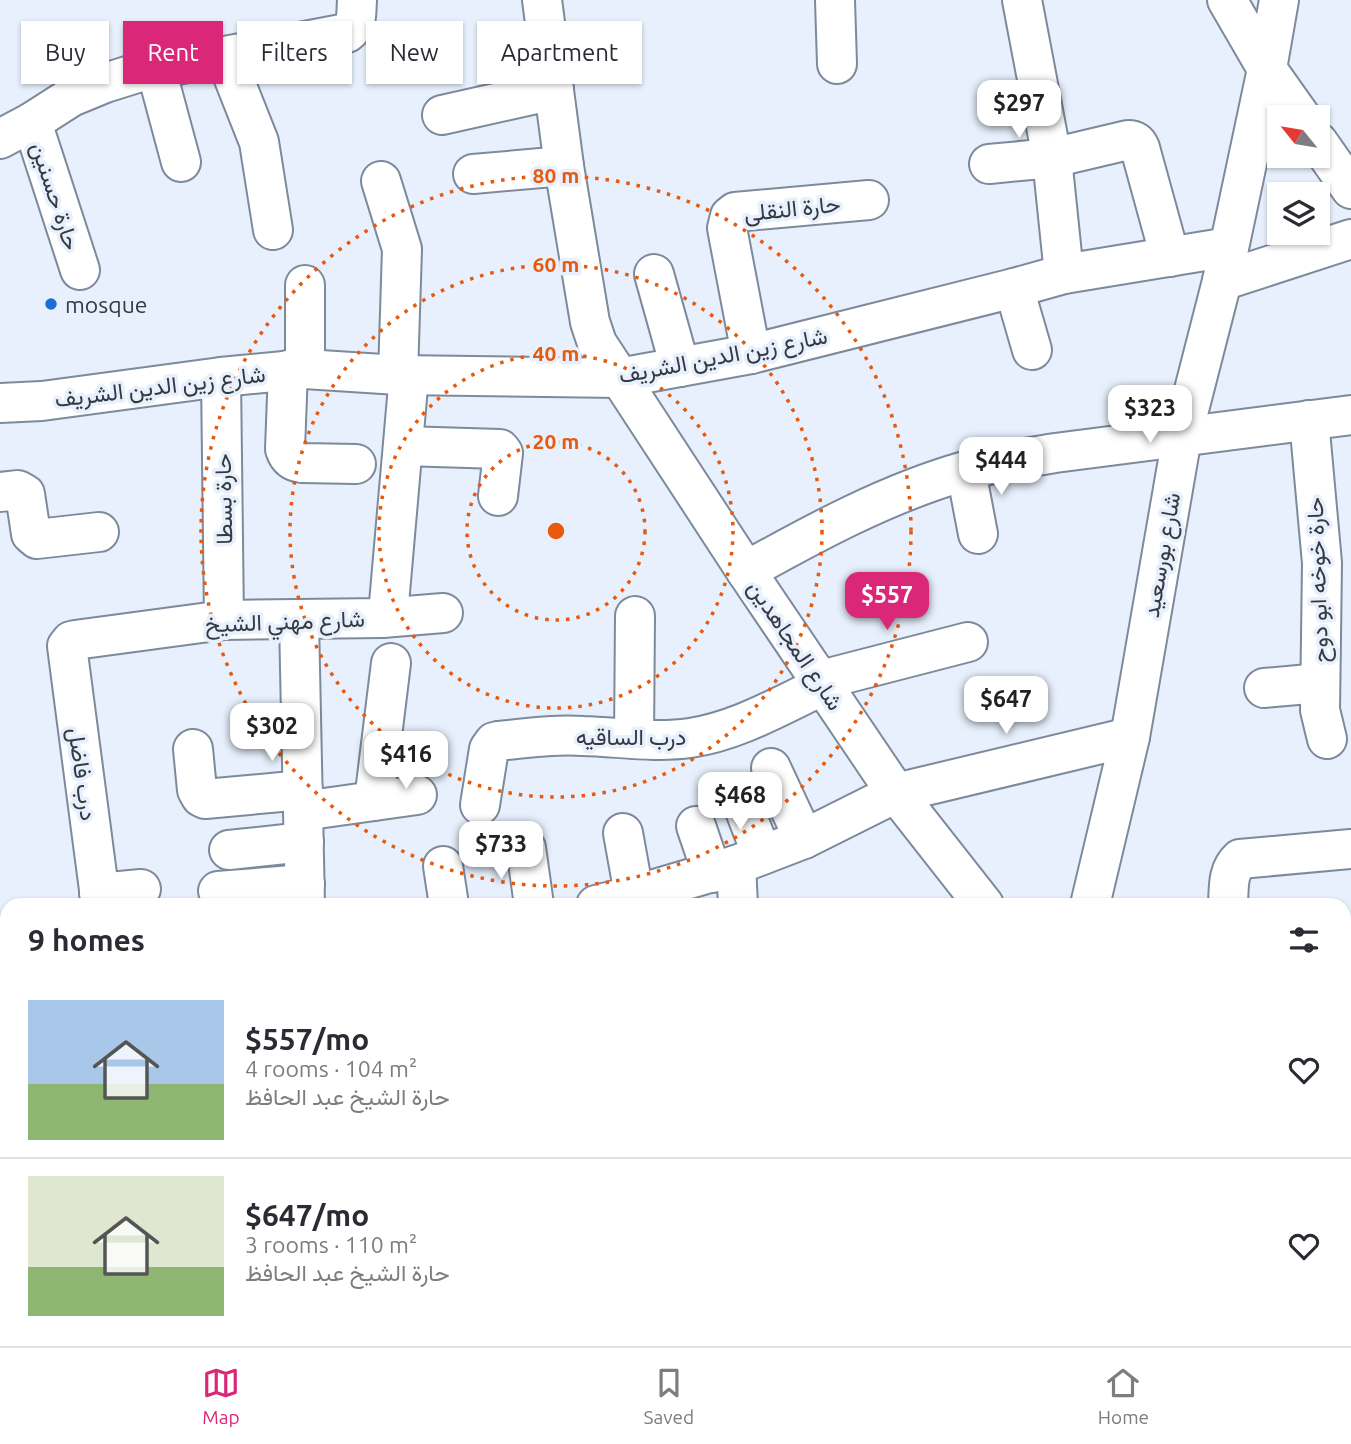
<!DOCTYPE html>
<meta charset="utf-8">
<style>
:root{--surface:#fff;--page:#f7f7f7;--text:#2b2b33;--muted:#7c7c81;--line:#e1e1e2;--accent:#db2777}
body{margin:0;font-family:Ubuntu,Vazirmatn,sans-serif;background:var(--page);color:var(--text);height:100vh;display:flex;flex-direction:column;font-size:26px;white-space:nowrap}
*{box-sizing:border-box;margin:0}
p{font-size:23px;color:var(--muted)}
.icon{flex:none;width:38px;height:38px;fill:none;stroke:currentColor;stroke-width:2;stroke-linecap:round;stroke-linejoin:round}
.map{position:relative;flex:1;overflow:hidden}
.drawer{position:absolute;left:0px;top:898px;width:1351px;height:450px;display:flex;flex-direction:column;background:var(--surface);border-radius:21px 21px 0 0;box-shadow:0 2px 5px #0004}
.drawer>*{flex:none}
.top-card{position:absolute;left:21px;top:21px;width:700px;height:63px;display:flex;gap:14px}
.needle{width:46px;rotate:300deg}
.controls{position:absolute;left:1267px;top:105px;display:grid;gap:14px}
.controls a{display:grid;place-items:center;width:63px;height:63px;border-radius:0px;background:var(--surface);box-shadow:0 2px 5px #0004;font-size:35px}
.price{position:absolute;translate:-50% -60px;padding:0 16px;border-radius:14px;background:#fff;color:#222;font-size:23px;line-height:46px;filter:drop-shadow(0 2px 4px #0008)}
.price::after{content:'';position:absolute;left:50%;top:42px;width:21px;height:16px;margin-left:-10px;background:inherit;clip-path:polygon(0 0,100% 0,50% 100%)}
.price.active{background:var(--accent);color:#fff}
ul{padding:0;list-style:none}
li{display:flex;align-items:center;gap:21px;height:175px;padding:0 28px}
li+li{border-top:2px solid var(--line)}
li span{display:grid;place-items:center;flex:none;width:196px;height:140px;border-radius:0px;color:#555}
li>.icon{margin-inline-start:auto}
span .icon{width:84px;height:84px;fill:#fffc;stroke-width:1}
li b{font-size:30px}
h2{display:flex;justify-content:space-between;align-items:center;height:84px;padding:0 28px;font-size:30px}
.pill{padding:0 24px;border-radius:0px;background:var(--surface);box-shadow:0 2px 5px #0004;font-size:24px;line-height:63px}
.pill.active{background:var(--accent);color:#fff}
.dock{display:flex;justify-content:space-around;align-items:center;height:98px;border-top:2px solid var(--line);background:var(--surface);font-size:19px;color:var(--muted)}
.dock a{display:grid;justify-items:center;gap:4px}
.dock .active{color:var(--accent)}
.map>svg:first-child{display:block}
</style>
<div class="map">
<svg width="1351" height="1346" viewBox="0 0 1351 1346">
<rect width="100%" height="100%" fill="#e7f0fc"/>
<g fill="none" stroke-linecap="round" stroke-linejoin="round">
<g stroke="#7d8a9c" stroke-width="42">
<g id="minor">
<path d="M542 0 564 166 590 322 597 343 746 571 896 793 984 905"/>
<path d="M835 0 837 64"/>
<path d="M1022 0 1052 158 1064 274"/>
<path d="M1227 0 1267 69 1301 117"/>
<path d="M225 56 259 142 273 230"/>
<path d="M156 69 181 162"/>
<path d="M442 115 554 90"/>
<path d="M32 122 80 270"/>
<path d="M0 139 32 122 71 97 105 83 140 72 347 33C358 25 356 13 357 0"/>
<path d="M1318 142 1351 189"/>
<path d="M989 164 1052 158 1128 140C1134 140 1137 141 1140 148L1170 257"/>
<path d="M473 174 564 166"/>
<path d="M381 181 402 249 398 375"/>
<path d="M654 274 680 367"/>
<path d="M1222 281 1351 239"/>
<path d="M305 285V369"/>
<path d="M1014 288 1032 350"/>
<path d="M751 354 727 228 730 216 735 212 869 200"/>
<path d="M288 370 285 449C288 458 293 462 302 463L356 464"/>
<path d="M221 377 224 620"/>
<path d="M0 403 42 401 221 377 305 369 398 375 619 378 751 354 1014 288 1064 274 1229 247"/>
<path d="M1309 420 1322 563 1320 710 1327 739"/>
<path d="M403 446 500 449 503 453 498 496"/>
<path d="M966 471 978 534"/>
<path d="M0 492 18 490 25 494 31 534 37 539 99 532"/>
<path d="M746 571C816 532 888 493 965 471 995 462 1025 458 1055 453L1351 415"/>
<path d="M382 618 443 613"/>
<path d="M299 620 305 905"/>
<path d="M821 680 968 642"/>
<path d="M1264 688 1320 683"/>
<path d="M634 739 635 616"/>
<path d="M193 749 197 790 201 797 205 799 303 790"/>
<path d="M771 768 804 839"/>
<path d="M374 801 417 795"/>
<path d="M480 805 489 749 494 742 498 741C527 738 555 734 583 736 619 737 655 743 690 738 738 731 781 705 824 685"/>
<path d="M744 808 762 855"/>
<path d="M303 811 374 801 391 663"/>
<path d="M696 826 712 873"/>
<path d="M623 833 636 905"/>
<path d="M526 848 534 905"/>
<path d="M229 850 304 842"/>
<path d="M736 865 738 905"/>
<path d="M443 866 449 905"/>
<path d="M218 891 305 884"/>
<path d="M99 893 141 889"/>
<path d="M101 905 67 646 71 641 75 640 224 620 382 618 388 615 409 375"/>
<path d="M596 905 635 895 736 865 804 839 896 793 1130 737"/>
<path d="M1090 905 1130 737 1182 437 1222 281 1267 69 1279 0"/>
<path d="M1228 905C1229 888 1227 871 1240 859L1351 849"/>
<path d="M1344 997 1351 1000"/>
<path d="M1344 1271 1351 1269"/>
<path d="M153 1340 154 1346"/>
<path d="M343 1340V1346"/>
<path d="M533 1340V1346"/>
<path d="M644 1340V1346"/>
<path d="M832 1340V1346"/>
<path d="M1329 1340V1343L1351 1342"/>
<path d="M1064 1346V1340"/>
</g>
</g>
<use href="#minor" stroke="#fff" stroke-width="38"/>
</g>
<g fill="none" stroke="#e8590c" stroke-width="3.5" stroke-dasharray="3.5 7">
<circle cx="556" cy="531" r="89"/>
<circle cx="556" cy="531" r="177"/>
<circle cx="556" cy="531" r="266"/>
<circle cx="556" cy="531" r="355"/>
</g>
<circle fill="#1b6dd7" stroke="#e7f0fc" stroke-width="2.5" cx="51" cy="304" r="7"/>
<g text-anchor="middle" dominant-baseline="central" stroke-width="7" stroke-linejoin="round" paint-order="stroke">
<g font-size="23" fill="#343a41" stroke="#e7f0fc">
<text transform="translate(56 196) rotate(72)">حارة حسنين</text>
<text transform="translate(792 208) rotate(-6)">حارة النقلى</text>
<text transform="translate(723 355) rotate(-11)">شارع زين الدين الشريف</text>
<text transform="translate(160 386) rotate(-7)">شارع زين الدين الشريف</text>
<text transform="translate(223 499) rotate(-91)">حارة بسطا</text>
<text transform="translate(1161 555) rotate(-80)">شارع بورسعيد</text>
<text transform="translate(1317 580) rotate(-92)">حارة خوخه ابو دوح</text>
<text transform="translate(285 621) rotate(-2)">شارع مهني الشيخ</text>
<text transform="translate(796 645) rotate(56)">شارع المجاهدين</text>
<text x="631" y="736">درب الساقيه</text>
<text transform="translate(83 774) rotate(82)">درب فاضل</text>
</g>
<g font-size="23" fill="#343a41" stroke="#e7f0fc" text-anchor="start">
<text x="65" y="304">mosque</text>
</g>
</g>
<circle cx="556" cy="531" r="10" fill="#e8590c" stroke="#e7f0fc" stroke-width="3.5"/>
<g font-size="21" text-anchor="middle" font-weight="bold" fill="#e8590c" stroke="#e7f0fc" stroke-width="7" stroke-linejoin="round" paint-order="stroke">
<text x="556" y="183">80 m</text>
<text x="556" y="272">60 m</text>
<text x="556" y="361">40 m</text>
<text x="556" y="449">20 m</text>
</g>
</svg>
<div class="controls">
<a><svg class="needle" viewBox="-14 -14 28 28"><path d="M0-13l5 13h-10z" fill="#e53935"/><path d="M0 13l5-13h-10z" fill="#7c7c81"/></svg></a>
<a><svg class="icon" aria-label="layers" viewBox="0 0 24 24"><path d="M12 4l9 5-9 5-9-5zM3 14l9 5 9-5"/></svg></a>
</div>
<b class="price" style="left:1019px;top:140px">$297</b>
<b class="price" style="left:1150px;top:445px">$323</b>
<b class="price" style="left:1001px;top:497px">$444</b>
<b class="price active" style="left:887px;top:632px">$557</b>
<b class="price" style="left:1006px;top:736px">$647</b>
<b class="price" style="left:272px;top:763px">$302</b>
<b class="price" style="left:406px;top:791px">$416</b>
<b class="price" style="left:740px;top:832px">$468</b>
<b class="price" style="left:501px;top:881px">$733</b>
<div class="top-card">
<a class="pill">Buy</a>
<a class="pill active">Rent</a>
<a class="pill">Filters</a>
<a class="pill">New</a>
<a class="pill">Apartment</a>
</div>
<section class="drawer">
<h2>9 homes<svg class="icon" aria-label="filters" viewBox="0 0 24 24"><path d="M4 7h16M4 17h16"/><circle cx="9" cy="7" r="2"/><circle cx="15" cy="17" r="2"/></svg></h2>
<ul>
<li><span style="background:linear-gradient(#a9c7e8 60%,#8fb573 0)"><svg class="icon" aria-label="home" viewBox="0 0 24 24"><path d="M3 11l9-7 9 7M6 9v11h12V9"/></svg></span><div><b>$557/mo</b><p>4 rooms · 104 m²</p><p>حارة الشيخ عبد الحافظ</p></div><svg class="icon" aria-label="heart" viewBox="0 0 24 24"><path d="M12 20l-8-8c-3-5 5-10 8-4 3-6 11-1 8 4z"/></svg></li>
<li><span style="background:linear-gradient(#dfe7d0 65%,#8fb573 0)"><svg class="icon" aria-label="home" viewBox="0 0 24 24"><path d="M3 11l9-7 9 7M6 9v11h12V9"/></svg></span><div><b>$647/mo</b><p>3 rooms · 110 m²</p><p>حارة الشيخ عبد الحافظ</p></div><svg class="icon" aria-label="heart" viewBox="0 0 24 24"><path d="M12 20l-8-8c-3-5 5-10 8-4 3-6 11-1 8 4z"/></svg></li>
</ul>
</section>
</div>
<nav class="dock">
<a class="active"><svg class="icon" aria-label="map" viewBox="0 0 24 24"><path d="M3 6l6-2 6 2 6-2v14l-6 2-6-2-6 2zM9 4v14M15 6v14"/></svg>Map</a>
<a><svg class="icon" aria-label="saved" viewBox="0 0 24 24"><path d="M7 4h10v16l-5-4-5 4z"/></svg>Saved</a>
<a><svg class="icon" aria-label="home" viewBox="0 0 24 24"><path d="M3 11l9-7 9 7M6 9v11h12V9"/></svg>Home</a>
</nav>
